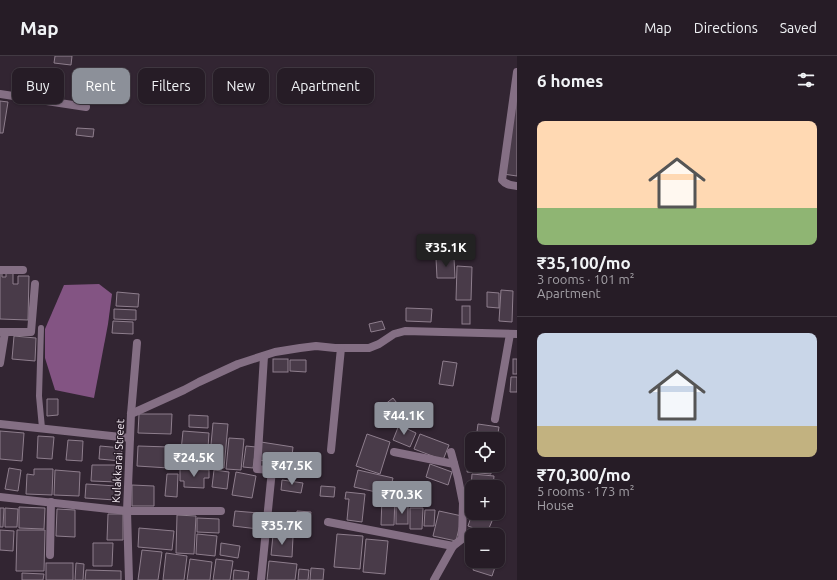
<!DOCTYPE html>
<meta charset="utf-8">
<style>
:root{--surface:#261c26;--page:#322932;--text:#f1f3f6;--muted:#a4a1a7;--line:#423a43;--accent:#8c9099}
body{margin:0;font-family:Ubuntu,sans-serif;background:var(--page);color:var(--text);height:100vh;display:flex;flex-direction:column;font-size:15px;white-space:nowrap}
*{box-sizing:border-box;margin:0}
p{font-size:13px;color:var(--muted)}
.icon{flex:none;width:22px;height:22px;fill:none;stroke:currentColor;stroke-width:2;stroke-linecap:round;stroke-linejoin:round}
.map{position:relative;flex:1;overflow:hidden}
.details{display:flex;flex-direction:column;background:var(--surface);width:320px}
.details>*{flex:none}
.hud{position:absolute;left:12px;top:12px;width:380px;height:36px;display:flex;gap:8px}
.tools{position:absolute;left:465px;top:376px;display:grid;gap:8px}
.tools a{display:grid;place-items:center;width:40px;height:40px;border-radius:8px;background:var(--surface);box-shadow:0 1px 3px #0004,0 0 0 1px var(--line);font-size:20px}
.price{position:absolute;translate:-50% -34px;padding:0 9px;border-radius:4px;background:var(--accent);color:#fff;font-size:13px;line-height:26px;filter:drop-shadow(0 1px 2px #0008)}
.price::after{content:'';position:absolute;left:50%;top:24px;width:12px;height:9px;margin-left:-6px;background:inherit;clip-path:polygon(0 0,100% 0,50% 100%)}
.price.current{background:#222;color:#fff}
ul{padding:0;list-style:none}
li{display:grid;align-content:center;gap:8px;height:212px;padding:0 20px}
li+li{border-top:1px solid var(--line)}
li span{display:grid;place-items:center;height:124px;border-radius:8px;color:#555}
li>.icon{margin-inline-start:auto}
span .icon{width:72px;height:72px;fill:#fffc;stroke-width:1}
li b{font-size:17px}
h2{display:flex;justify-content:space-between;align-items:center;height:48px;padding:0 20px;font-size:17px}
.chip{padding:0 14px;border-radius:8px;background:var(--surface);box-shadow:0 1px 3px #0004,0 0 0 1px var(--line);font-size:14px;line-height:36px}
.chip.current{background:var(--accent);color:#fff}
header{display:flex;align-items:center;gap:24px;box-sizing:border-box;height:56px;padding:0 20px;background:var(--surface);border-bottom:1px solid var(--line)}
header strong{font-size:19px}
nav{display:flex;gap:22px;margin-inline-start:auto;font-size:14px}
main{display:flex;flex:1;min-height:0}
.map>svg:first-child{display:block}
</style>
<header>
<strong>Map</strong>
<nav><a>Map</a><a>Directions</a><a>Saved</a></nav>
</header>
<main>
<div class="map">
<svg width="517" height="524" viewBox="0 0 517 524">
<rect width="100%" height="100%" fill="#322532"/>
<path fill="#835483" d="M99 228 112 238 108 268 94 342 55 334 45 302V273L64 229Z"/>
<g fill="#493b49" stroke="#8e7e8d">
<path d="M55 0H72L71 9 54 7Z"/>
<path d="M94 15 105 17 104 24 93 22Z"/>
<path d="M89 31 101 32 100 41 88 40Z"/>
<path d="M517 34V120L503 118Z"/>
<path d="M0 45 8 46 3 77H0Z"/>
<path d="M77 72 94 73 93 81 76 79Z"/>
<path d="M436 202H454L455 222H437Z"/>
<path d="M457 210 472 211 471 244H456Z"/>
<path d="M0 217H2V221H6V217H13V228H18V220H29L28 264 0 263Z"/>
<path d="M501 234 513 235 512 266 499 265Z"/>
<path d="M117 236 139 238 138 251 116 250Z"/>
<path d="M487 236 499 237V252L487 251Z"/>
<rect x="462" y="250" width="8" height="18"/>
<path d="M406 252 432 253 431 266 406 265Z"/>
<path d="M114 253 136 254V264L114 263Z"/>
<path d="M113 265 133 266V278L112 277Z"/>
<path d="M382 265 385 273 371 276 369 268Z"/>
<path d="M14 280 36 282 35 305 12 303Z"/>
<rect x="273" y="303" width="15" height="13"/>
<rect x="513" y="303" width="4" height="15"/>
<path d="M290 304H306V316L290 315Z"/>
<path d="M443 305 457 307 453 330 439 328Z"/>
<path d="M511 321H517V336H510Z"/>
<path d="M393 342 404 356 396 363 384 349Z"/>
<path d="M47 343H58V359L47 360Z"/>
<path d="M139 358H172L171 378 138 377Z"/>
<path d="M189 359 208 360V372L189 371Z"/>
<path d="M213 367 228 368 224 412 209 410Z"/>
<path d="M478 368 499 371 497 383H476Z"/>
<path d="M399 369 416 377 410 391 393 384Z"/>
<path d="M0 375 24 377 22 405 0 403Z"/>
<path d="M183 375 209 377 207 407 180 405Z"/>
<path d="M367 378 390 386 380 418 356 410Z"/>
<path d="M420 378 449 389 443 404 414 393Z"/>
<path d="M38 380 54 381 52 403 37 402Z"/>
<path d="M229 382 244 383 241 414 226 413Z"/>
<path d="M68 384 83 385 82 405 66 404Z"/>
<path d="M261 386 293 391 291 409 259 404Z"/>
<path d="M100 390 122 392 121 405 99 403Z"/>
<path d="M138 390 170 391 169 412 137 410Z"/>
<path d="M246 390 256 391 253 412 243 411Z"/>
<path d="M468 407H472V409H491V418L467 416Z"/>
<path d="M430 408 452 416 448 429 426 421Z"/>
<path d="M92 409H117V426L91 425Z"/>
<path d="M9 412 21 414 18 435 5 433Z"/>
<path d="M34 413H53L52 439 26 438 27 418 34 419Z"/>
<path d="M180 413 209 414V422H204V432L184 431V425H180Z"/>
<path d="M55 414 80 416 79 440 54 439Z"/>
<path d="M214 414 229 416 227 433 212 431Z"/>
<path d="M358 414 393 422 389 439 354 431Z"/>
<path d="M236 416 256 420 252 442 232 439Z"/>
<path d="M167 418H178L177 441 165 440Z"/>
<path d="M472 418 494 420 493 431H472V433L471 432Z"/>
<path d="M282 424 303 427 301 437 281 434Z"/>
<path d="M86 428 116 430 115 444 85 442Z"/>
<path d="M132 429 154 430V450H132Z"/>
<path d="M321 430 335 431 334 441 320 440Z"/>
<path d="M346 436 365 438 362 466 347 464 349 443H345Z"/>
<path d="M382 441H395L394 469H381Z"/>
<rect x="396" y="450" width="12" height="18"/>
<path d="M19 451 45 452 44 473 19 472Z"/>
<path d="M0 452H4L3 471H0Z"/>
<path d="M5 452 18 453 17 471H5Z"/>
<path d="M410 452H423L422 473H410Z"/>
<path d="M57 453 75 454V481L56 480Z"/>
<path d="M425 454H435L434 470H424Z"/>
<path d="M235 455 259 457 258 473 233 470Z"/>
<path d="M297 455 311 456 309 474 295 473Z"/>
<path d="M439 455 462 460 456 485 433 480Z"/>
<path d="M108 458H123V484H107Z"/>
<path d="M472 458 492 465 487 477 468 470Z"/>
<path d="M177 459 196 460 194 498 176 497Z"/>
<path d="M197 462 219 463V477L197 476Z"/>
<path d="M139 472 174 475 172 494 138 491Z"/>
<path d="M0 474 14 475 13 495 0 494Z"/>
<path d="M17 474H45L44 515H16Z"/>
<path d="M197 478 217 480 215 500 196 498Z"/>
<path d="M337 478 363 480 360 513 334 511Z"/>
<path d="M273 479 293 481 292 501 271 499Z"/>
<path d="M366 483 388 485 385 518 363 516Z"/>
<path d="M93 487H113L112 510H93Z"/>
<path d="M221 487 240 490 238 502 220 499Z"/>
<path d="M142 494 162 496 158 524H138Z"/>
<path d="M166 497 187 500 184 524H163Z"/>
<path d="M190 503 212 506 210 524H187Z"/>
<path d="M216 503 233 505 230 524H213Z"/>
<path d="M269 505 297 508 295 524H267Z"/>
<path d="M476 505H486L496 508 492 520 473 514Z"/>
<rect x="46" y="507" width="27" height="17"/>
<path d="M76 507 84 508 83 524H75Z"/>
<path d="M311 512 324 513 323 524H310Z"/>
<path d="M299 513 309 514 308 524H298Z"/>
<path d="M86 514 121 515V524H85Z"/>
<path d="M234 514 249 516 248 524H233Z"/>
<path d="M22 517 44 518 43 524H22Z"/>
</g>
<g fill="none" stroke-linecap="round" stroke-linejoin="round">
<path stroke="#846f84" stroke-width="6" d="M41 272 39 340 42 372"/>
<g stroke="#846f84" stroke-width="8">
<path d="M517 16 502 124C506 129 511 129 517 130"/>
<path d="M0 38 86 51"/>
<path d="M0 214H23"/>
<path d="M0 276H31L35 228"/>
<path d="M0 307 5 276"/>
<path d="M131 358 184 334 199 326 238 308 275 296 300 292 316 290 335 292H369L379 288 394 278 405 275 517 278"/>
<path d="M495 363 510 278"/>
<path d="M0 368 130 382"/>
<path d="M331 394 341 292"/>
<path d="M394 396 454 408"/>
<path d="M0 441 127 455H221"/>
<path d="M328 466 453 490"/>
<path d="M50 499 51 446"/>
<path d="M129 524 127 455 131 358 137 287"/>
<path d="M261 524 272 414 257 413 264 300"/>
<path d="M434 524 453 490 462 483 463 447 458 422 451 396"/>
</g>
</g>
<g text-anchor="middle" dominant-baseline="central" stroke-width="3" stroke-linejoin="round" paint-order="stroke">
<g font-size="11" fill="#f8eff7" stroke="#281c28">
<text transform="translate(118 405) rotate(-87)">Kulakkarai Street</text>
</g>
</g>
</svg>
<div class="tools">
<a><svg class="icon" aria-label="locate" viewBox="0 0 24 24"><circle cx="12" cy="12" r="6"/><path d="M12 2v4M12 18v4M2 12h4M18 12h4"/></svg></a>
<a>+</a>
<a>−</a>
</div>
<b class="price current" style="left:446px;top:212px">₹35.1K</b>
<b class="price" style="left:404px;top:380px">₹44.1K</b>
<b class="price" style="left:194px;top:422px">₹24.5K</b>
<b class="price" style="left:292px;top:430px">₹47.5K</b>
<b class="price" style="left:402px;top:459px">₹70.3K</b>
<b class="price" style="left:282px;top:490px">₹35.7K</b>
<div class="hud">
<a class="chip">Buy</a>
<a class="chip current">Rent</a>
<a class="chip">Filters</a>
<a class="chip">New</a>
<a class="chip">Apartment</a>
</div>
</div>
<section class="details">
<h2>6 homes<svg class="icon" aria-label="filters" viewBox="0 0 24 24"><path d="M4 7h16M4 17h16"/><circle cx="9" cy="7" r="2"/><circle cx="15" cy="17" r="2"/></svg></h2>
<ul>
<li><span style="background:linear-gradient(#ffd9b3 70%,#8fb573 0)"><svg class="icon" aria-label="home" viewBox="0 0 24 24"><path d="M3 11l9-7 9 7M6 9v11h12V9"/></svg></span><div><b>₹35,100/mo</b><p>3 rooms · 101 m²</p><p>Apartment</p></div></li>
<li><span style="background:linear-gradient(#c9d6e8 75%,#c2b280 0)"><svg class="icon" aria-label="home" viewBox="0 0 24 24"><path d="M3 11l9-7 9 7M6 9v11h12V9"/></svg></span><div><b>₹70,300/mo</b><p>5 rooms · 173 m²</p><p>House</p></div></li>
</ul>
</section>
</main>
